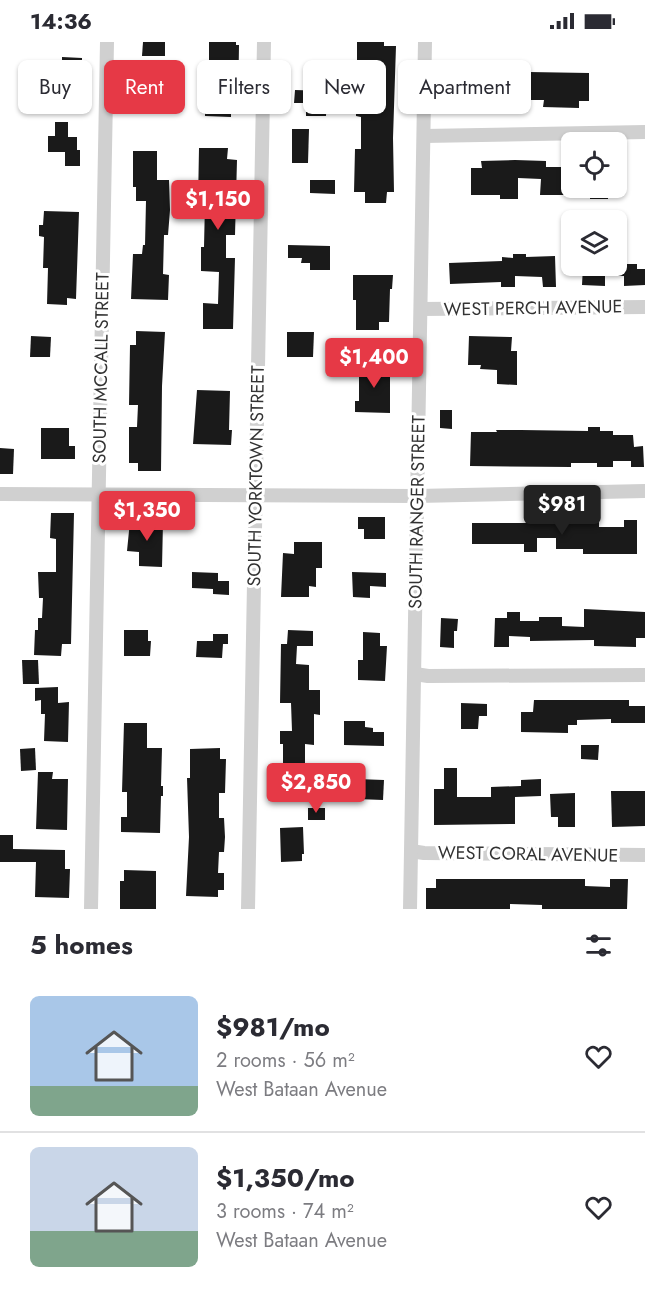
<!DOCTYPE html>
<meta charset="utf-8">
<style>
:root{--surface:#fff;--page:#f7f7f7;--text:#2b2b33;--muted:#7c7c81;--line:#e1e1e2;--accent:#e63946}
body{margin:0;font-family:Jost,sans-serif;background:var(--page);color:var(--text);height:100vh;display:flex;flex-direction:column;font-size:22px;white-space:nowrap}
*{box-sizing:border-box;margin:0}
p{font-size:20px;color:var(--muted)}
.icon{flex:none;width:33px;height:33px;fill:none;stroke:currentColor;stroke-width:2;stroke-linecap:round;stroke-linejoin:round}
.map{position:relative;height:867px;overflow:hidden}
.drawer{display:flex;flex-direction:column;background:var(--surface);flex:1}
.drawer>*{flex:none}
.banner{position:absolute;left:18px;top:18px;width:609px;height:54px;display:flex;gap:12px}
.fabs{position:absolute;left:561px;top:90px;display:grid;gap:12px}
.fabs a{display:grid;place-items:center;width:66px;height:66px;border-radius:9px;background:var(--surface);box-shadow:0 2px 4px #0004;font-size:30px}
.price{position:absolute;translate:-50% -51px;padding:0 14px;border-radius:6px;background:var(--accent);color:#fff;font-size:20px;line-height:39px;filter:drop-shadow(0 2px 3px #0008)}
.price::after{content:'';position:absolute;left:50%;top:36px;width:18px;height:14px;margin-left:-9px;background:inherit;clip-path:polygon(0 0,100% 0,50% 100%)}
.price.selected{background:#222;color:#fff}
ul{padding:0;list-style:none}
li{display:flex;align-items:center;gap:18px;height:150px;padding:0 30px}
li+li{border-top:2px solid var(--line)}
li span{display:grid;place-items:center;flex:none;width:168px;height:120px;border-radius:9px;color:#555}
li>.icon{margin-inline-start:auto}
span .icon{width:72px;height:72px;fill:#fffc;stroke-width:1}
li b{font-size:26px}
h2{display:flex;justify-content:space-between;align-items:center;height:72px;padding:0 30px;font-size:26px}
.tag{padding:0 21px;border-radius:9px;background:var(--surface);box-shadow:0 2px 4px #0004;font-size:21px;line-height:54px}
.tag.selected{background:var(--accent);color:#fff}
.status{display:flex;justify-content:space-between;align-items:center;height:42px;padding:0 30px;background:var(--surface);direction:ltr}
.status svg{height:16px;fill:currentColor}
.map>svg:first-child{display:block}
</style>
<div class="status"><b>14:36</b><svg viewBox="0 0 49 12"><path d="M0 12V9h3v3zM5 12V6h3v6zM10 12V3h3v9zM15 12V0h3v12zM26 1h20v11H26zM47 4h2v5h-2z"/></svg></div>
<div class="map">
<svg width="645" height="867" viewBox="0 0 645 867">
<rect width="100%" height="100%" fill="#fff"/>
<g fill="#1a1a1a">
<path d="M143 0H165V14H142Z"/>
<path d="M209 0H236V3H239L238 66H231V75L205 74V20H209Z"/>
<path d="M357 0H384V4H396L393 96 394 150H387L386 161H365V150H354L355 107H361V75L356 74V46H354V22H357Z"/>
<path d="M62 15 82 16V30L77 29V43L47 42V39L34 38 35 23 62 24Z"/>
<path d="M517 27H529V30L589 31V59H579V66L543 65 544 58H519V65L455 66V56H446V31H517Z"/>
<path d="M295 48 327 49 326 74H306V61H294Z"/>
<path d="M55 80H68V95H77V108H80V124H65V110H48V94H55Z"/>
<path d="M292 87H309L308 121H292Z"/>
<path d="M199 106H228L227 117 237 118 235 193H226V216H235L233 287H203V261L218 262 219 230 201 229V205H204L205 160 198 161Z"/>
<path d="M133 109H157V138H169L170 168 168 193H164L163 232 169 233 168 258 131 257 133 212H142L143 203H145L146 159H136V145H133Z"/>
<path d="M515 118 546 119V125H572V153H540L541 137 518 136V157H500V153H471V126H482L481 119Z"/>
<path d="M310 138H335V152L310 151Z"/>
<rect x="590" y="146" width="18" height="11"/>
<path d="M44 169 79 170 76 257 67 256V263L47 262 48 226H43L44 195 39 194V183H43Z"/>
<path d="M288 203 330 204V228H310V221H301L302 216H288Z"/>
<path d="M513 212H526V215L555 214 556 245H543L542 235 515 234V245H501V240L450 242 449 221 502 219V215L513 216Z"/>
<path d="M616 222H637V227H645V243L624 244V234H605V244L582 243 583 224Z"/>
<path d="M353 233H393L392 247H390L389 280H379V288H356V258H353Z"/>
<path d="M136 289 165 290 162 344 161 429H138V421H129V385H137L138 363H129L130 303H136Z"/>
<path d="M287 290H314L313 315H287Z"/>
<path d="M31 294 51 295 50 315H30Z"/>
<path d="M469 294 512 295 511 309H517V343L497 342V328L480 327 481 323H468Z"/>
<path d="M365 320 390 321V371L355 370V359H359V328H364Z"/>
<path d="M197 348 230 349 229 388H232L231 403 193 402Z"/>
<path d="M440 368H452V387L440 386Z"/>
<path d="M588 385H600V389H613V393H633L634 405 643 404 644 425H631V419H613V425H597V421H571V425L470 424 471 390H497L496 388H521L588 389Z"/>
<path d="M41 386H69V404H75V417H41Z"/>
<path d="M0 406 14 407 13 432H0Z"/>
<path d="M51 471H74L71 602H62L61 614 34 613 35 588H38V576H42L43 556H39L38 530H56V497L50 496Z"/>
<path d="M358 475H385V497H364V487H358Z"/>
<path d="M583 478H599V485H624V478H637V512H583V507H556V496H537V510H524V502H472V481H583Z"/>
<path d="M130 479 163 480 162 525 139 524V510L127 509Z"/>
<path d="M294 500H322V526H316V545L309 544V555H281L283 511 294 512Z"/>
<path d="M192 530 218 531V539H229V553L213 552V547L192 546Z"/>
<path d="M352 530 386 531V545L370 544V556L353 555Z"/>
<path d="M584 567 645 570V596H636V605L594 604V598L530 599V595L509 594V605H494L495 576H507V570H520V579H539V575H562V584L584 585Z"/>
<path d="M441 576 458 577 457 589H454V606L440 605Z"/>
<path d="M124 588H148V599H151L150 614H124Z"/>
<path d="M288 588 313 589V604H297L296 622 309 623V648H320V673L314 672V703L305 702V729H310V760H285V746H279V737H283V702H280V689H292L291 661H280L281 602H287Z"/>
<path d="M363 590 380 591V604H387L385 639 358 638V618H363Z"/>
<path d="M213 592H228V602H223L222 616 196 615 197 599H213Z"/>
<path d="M22 618H38L39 642H23Z"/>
<path d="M58 645V661L69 660 68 700 44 699 45 672H41V658L35 659V646Z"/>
<path d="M534 658H629V664H645V681H611V677L577 678V683H568V691L521 690V670H533Z"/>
<path d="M461 661 487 662V674H479L478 687H461Z"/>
<path d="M344 679H365V685L373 686V690H384V704L344 703Z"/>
<path d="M124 681H147V706H162L161 744H163V754H161L160 791 121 790V775H127V750H122Z"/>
<path d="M581 703H599L598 718 581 717Z"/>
<path d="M35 706 36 728 21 729 20 707Z"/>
<path d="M220 706V717H226L225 751H219V776H224L225 795 224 810H219L218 831H224V848H218V855L186 854 189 795 187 736H190V707Z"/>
<path d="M444 726H457V755H491V745L521 744V738L541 737V754L515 755V782L434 783V747H444Z"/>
<path d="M38 730H53L52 737H68L67 788 36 787Z"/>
<path d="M357 737 384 738 383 758 357 757Z"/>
<path d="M611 749H645V784L612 785Z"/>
<path d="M575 751V785H558V775H551L550 752Z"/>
<rect x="308" y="766" width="17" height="12"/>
<path d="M303 785 304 812H302V819L281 820 280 786Z"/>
<path d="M0 793H13V807L65 808V827H70L69 856 35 855 36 820H0Z"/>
<path d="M124 828 156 829V867H120V839H124Z"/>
<path d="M436 837H585V844L610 845V837H628L627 867H542V863L510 862V867H426V846H436Z"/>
</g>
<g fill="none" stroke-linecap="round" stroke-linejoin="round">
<g stroke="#d0d0d0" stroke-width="14">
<path d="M424 94 645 90"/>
<path d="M421 267 645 265"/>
<path d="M0 452 417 454 645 449"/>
<path d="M415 632 428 634 645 633"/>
<path d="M411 809 424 811 645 813"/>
<path d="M91 867 107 0"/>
<path d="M248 867 264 0"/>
<path d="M410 867 425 0"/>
</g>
</g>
<g text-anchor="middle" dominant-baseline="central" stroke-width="6" stroke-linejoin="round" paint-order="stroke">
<g font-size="18" fill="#333" stroke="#fff">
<text transform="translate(533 266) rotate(-1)">WEST PERCH AVENUE</text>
<text transform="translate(101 326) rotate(-89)">SOUTH MCCALL STREET</text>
<text transform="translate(256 434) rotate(-89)">SOUTH YORKTOWN STREET</text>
<text transform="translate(417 470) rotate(-89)">SOUTH RANGER STREET</text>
<text transform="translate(528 812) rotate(1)">WEST CORAL AVENUE</text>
</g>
</g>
</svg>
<div class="fabs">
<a><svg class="icon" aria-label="locate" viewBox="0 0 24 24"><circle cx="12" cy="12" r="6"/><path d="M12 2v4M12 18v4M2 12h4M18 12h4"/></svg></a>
<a><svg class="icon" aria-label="layers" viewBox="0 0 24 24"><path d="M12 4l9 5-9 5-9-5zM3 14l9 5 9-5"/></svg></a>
</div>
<b class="price" style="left:218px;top:189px">$1,150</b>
<b class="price" style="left:374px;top:347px">$1,400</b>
<b class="price selected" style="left:562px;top:494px">$981</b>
<b class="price" style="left:147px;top:500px">$1,350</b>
<b class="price" style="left:316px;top:772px">$2,850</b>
<div class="banner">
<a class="tag">Buy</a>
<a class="tag selected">Rent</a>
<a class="tag">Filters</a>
<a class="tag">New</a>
<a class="tag">Apartment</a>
</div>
</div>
<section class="drawer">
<h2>5 homes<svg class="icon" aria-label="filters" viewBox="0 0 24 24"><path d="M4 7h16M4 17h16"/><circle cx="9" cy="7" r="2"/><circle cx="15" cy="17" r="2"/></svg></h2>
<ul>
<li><span style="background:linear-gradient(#a9c7e8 75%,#7fa58c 0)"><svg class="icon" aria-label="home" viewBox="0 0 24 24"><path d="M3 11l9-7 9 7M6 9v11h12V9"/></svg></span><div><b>$981/mo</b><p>2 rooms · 56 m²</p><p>West Bataan Avenue</p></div><svg class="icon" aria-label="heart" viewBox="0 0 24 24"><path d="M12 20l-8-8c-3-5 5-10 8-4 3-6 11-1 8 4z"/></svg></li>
<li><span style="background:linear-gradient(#c9d6e8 70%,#7fa58c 0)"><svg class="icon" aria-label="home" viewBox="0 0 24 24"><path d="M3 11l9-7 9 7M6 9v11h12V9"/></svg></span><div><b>$1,350/mo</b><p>3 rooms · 74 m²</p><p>West Bataan Avenue</p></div><svg class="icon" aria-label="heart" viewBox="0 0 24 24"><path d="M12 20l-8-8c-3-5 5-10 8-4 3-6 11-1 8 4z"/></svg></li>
</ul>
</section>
